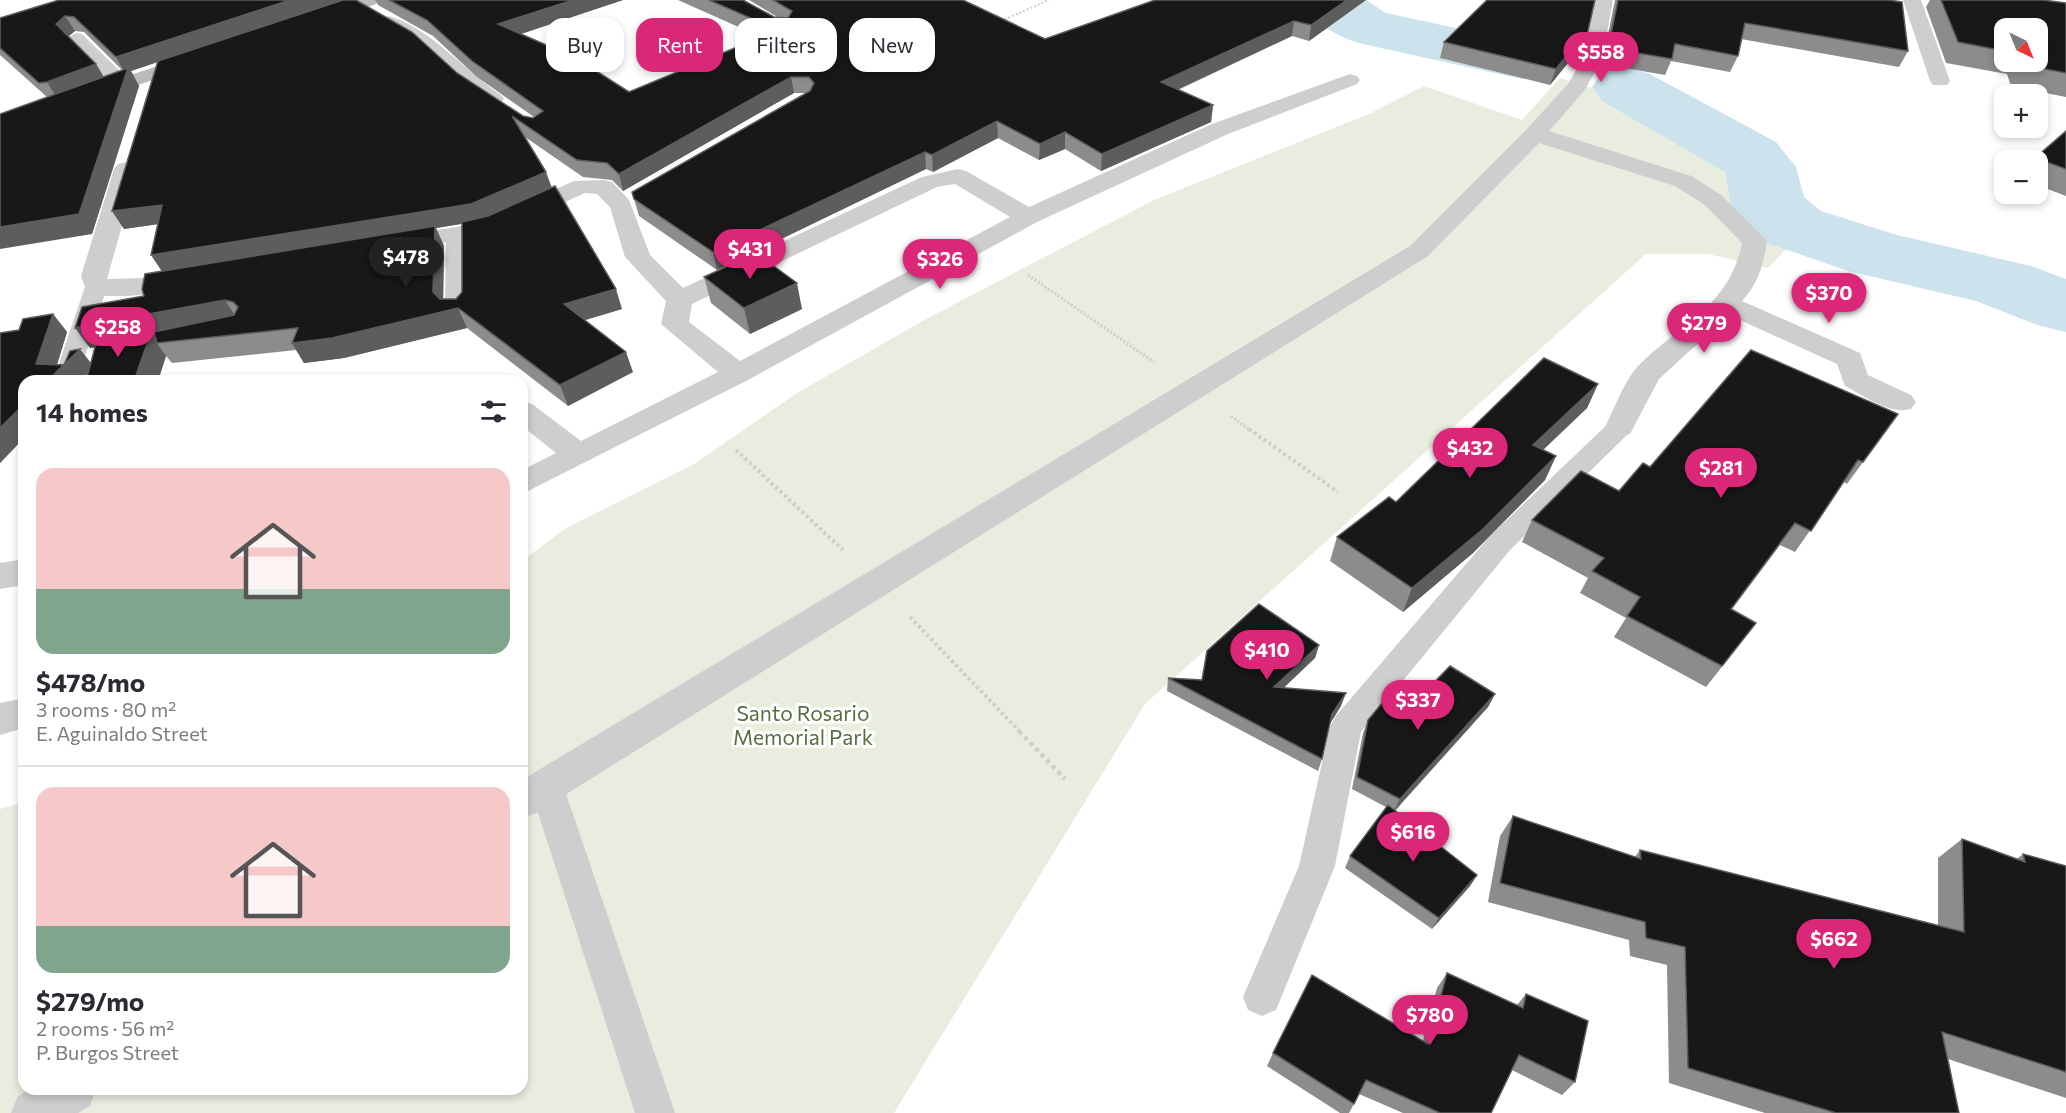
<!DOCTYPE html>
<meta charset="utf-8">
<style>
:root{--surface:#fff;--page:#f7f7f7;--text:#2b2b33;--muted:#7c7c81;--line:#e1e1e2;--accent:#db2777}
body{margin:0;font-family:Commissioner,sans-serif;background:var(--page);color:var(--text);height:100vh;display:flex;flex-direction:column;font-size:22px;white-space:nowrap}
*{box-sizing:border-box;margin:0}
p{font-size:20px;color:var(--muted)}
.icon{flex:none;width:33px;height:33px;fill:none;stroke:currentColor;stroke-width:2;stroke-linecap:round;stroke-linejoin:round}
.map{position:relative;flex:1;overflow:hidden}
.sheet{position:absolute;left:18px;top:375px;width:510px;height:720px;display:flex;flex-direction:column;background:var(--surface);border-radius:18px;box-shadow:0 3px 9px #0003}
.sheet>*{flex:none}
.guide{position:absolute;left:546px;top:18px;width:570px;height:54px;display:flex;gap:12px}
.needle{width:39px;rotate:137deg}
.tools{position:absolute;left:1994px;top:18px;display:grid;gap:12px}
.tools a{display:grid;place-items:center;width:54px;height:54px;border-radius:12px;background:var(--surface);box-shadow:0 3px 9px #0003;font-size:30px}
.price{position:absolute;translate:-50% -51px;padding:0 14px;border-radius:21px;background:var(--accent);color:#fff;font-size:20px;line-height:39px;filter:drop-shadow(0 2px 3px #0008)}
.price::after{content:'';position:absolute;left:50%;top:36px;width:18px;height:14px;margin-left:-9px;background:inherit;clip-path:polygon(0 0,100% 0,50% 100%)}
.price.selected{background:#222;color:#fff}
ul{padding:0;list-style:none}
li{display:grid;align-content:center;gap:12px;height:318px;padding:0 18px}
li+li{border-top:2px solid var(--line)}
li span{display:grid;place-items:center;height:186px;border-radius:18px;color:#555}
li>.icon{margin-inline-start:auto}
span .icon{width:108px;height:108px;fill:#fffc;stroke-width:1}
li b{font-size:26px}
h2{display:flex;justify-content:space-between;align-items:center;height:72px;padding:0 18px;font-size:26px}
.pill{padding:0 21px;border-radius:18px;background:var(--surface);box-shadow:0 3px 9px #0003;font-size:21px;line-height:54px}
.pill.selected{background:var(--accent);color:#fff}
.map>svg:first-child{display:block}
</style>
<div class="map">
<svg width="2066" height="1113" viewBox="0 0 2066 1113">
<rect width="100%" height="100%" fill="#fff"/>
<path fill="#e8eddf" d="M1560 78 1602 91 1740 168 1750 216 1790 245 1768 268 1708 254H1646L1145 704 894 1113H0V809L24 802V1089H522V561L566 528 694 464 797 393 926 319 1154 200 1369 114 1424 86 1522 120Z"/>
<g fill="none" stroke-linecap="round" stroke-linejoin="round">
<g fill="#cce3ed" fill-rule="evenodd">
<path d="M1297 0H1366L1386 13 1544 47 1554 60 1544 73 1522 79 1367 45C1340 39 1313 23 1297 0Z"/>
<path d="M1625 67 1648 73 1776 142 1796 167 1804 197 1821 211 1897 235 2031 266 2066 279V332L2037 325 1976 301 1848 271 1767 243 1742 222 1731 206 1725 172 1602 101 1592 87 1602 73Z"/>
</g>
<path stroke="#cecece" stroke-width="2" stroke-dasharray="2 2" stroke-linecap="butt" d="M1001 21 1049 0"/>
<g stroke="#cecece" stroke-width="3" stroke-dasharray="2 2" stroke-linecap="butt">
<path d="M1028 275 1154 362"/>
<path d="M1231 416 1251 431"/>
</g>
<g stroke="#cecece" stroke-width="4" stroke-dasharray="3 3" stroke-linecap="butt">
<path d="M1249 429 1338 492"/>
<path d="M736 450 843 550"/>
<path d="M910 617 1021 733"/>
</g>
<path stroke="#cecece" stroke-width="4.5" stroke-dasharray="4 4" stroke-linecap="butt" d="M1019 731 1065 779"/>
<g fill="#cecece" fill-rule="evenodd">
<path d="M388 16C428 26 466 72 501 95L504 99 501 103C475 110 440 59 419 45 408 37 394 31 382 25L380 21Z"/>
<path d="M76 33 82 34 128 79 131 83 128 87H116L70 42 67 38Z"/>
<path d="M457 229 465 230 468 235 469 312 465 317H449L445 312 446 235 449 230Z"/>
<path d="M96 280 104 282 107 287 77 381H53L85 287 88 282Z"/>
<path d="M1620 418 1629 421 1633 427 1629 433 1510 550 1361 732 1335 866 1276 1010 1262 1016 1248 1010 1243 997 1299 866 1330 727 1335 717 1490 536 1611 421Z"/>
<path d="M546 770 558 775 563 785 675 1113H635L529 785 534 775Z"/>
</g>
<g fill="#cecece" fill-rule="evenodd">
<path d="M1595 0H1613L1602 60 1584 91 1549 131 1691 176 1721 195 1767 241C1764 264 1758 284 1742 301L1860 353 1868 375 1911 395 1916 402 1911 409C1889 415 1865 396 1845 386L1837 364 1729 315 1659 379 1630 434 1620 437 1610 434 1605 427C1615 408 1624 381 1638 366 1680 324 1730 306 1742 243L1705 205 1675 186 1539 143 1428 256 536 813 522 818V780L1410 246 1527 129 1568 84 1582 60Z"/>
<path d="M1903 0H1921L1950 81 1947 85H1933L1930 81Z"/>
<path d="M1350 74 1357 76 1360 80 1357 84 1228 134 1037 222 748 380 522 494V470L556 453 522 426V401L532 404 581 441 718 372 661 324 666 301 625 257 610 207 597 194 585 193 495 234 395 251 386 249 383 244 386 239 395 237 480 223 574 181 604 180 612 182 629 200 650 255 683 288 922 177 958 169 966 171 1029 207 1212 124ZM955 184 1010 217 740 361 689 322 692 304 937 187Z"/>
<path d="M126 162 134 164 138 169 107 279 145 278 185 271 194 274 198 279 194 284C161 293 120 301 87 293L81 276 114 169 118 164Z"/>
<path d="M24 559V585L0 589V563Z"/>
<path d="M24 698V728L0 735V703Z"/>
<path d="M30 1089H96L90 1106 78 1113H11L18 1096Z"/>
</g>
<g fill="#bbb" fill-rule="evenodd">
<path d="M351 0H378L376 4 327 22H313L310 18 313 14Z"/>
<path d="M197 53 204 55 207 59 204 63 99 98H85L81 94 85 90Z"/>
</g>
</g>
<g fill="#8c8c8c" fill-rule="evenodd">
<path d="M59 0 457 73 523 116 533 118 534 117 477 77 433 36 378 5 375 0H623L521 34 629 92 761 37 678 0H743L774 17 779 18 749 0H963L1045 39 1366 0 1309 41 1292 36 1178 90 1213 105 1211 122 1101 171 1065 149 1039 160 998 138 933 172 926 169 717 270 639 216 632 192 806 93H794L623 191 612 180 583 177 525 137 551 188 622 309 585 320 633 372 568 406 467 328 344 358 304 363 296 350 172 363 166 356 158 381H86L88 373 80 381H24V438L0 463V333L19 330 53 314 67 332 57 364 91 363 96 347 90 348 144 296 161 271 158 224 124 229 112 211 157 62 131 71 139 86 92 234 47 97 0 55V18ZM75 31 84 32 122 70 104 77 68 37ZM462 224V292L456 299H443L444 246 436 228Z"/>
<path d="M1487 0 1585 44 1580 60 1572 58 1550 85 1440 58 1444 42Z"/>
<path d="M1615 0H1889L1908 51 1899 67 1741 39 1738 56 1730 72 1671 61 1665 75 1602 64Z"/>
<path d="M1930 0H2043L2066 3V97L2011 86 2007 74 1946 63 1926 7ZM2004 28 2037 62H2004Z"/>
<path d="M2066 131V196L2037 185V160H2033L2035 158Z"/>
<path d="M704 277 802 309 750 334 711 303Z"/>
<path d="M1598 384 1587 408 1543 450 1556 456 1545 480 1473 553 1403 612 1330 561 1337 537Z"/>
<path d="M1898 414 1847 484 1844 482 1795 552 1780 545 1732 609 1740 644 1706 687 1614 637 1626 618 1580 593 1588 578 1522 542 1532 520 1619 491 1650 467Z"/>
<path d="M1319 645 1315 658 1283 688 1341 706 1330 723 1322 759 1318 771 1167 691 1168 678 1202 680Z"/>
<path d="M1495 694 1488 707 1395 811 1477 875 1470 886 1432 929 1345 868 1350 856 1386 807 1352 789 1363 733 1368 720 1417 700Z"/>
<path d="M1513 816 1635 857 1640 850 1938 926V858L1962 839 2017 859 2023 854 2066 866V1098L1948 1059 1959 1113H1765L1669 1083 1667 965 1630 956 1629 940 1488 902 1500 836Z"/>
<path d="M1447 973 1517 1005 1526 994 1575 1082 1562 1095 1512 1070 1491 1113H1403L1359 1094 1354 1104 1349 1113H1340L1267 1066 1273 1053 1423 1041 1437 988Z"/>
</g>
<g fill="#5d5d5d">
<path d="M290 0H343L131 71 139 86 92 234 0 249V227L125 73 116 57Z"/>
<path d="M573 0H623L503 40 498 24Z"/>
<path d="M1347 0H1366L1309 41 1311 25Z"/>
<path d="M65 16 75 31 65 39 56 24Z"/>
<path d="M1294 21 1292 36 1159 98 1161 82Z"/>
<path d="M1577 42 1572 58 1550 85 1556 69Z"/>
<path d="M96 64 106 80 57 98 47 82Z"/>
<path d="M791 77 794 93 623 191 619 174Z"/>
<path d="M1213 105 1211 122 1101 171 1102 154Z"/>
<path d="M997 121 998 138 933 172 932 155Z"/>
<path d="M1065 132V149L1039 160 1040 144Z"/>
<path d="M925 152 926 169 717 270 713 252Z"/>
<path d="M546 172 552 188 478 221 436 228 444 246 443 311 458 308 467 328 344 358 304 363 292 343 332 338 163 273 151 255Z"/>
<path d="M162 205 173 222 124 229 112 211Z"/>
<path d="M797 283 802 309 750 334 744 308Z"/>
<path d="M616 289 622 309 572 324 564 304Z"/>
<path d="M225 300 238 320 157 343 166 356 158 381H134L118 341 90 348 75 328 105 320Z"/>
<path d="M53 314 67 332 54 375 80 349 94 367 80 381H47L36 364Z"/>
<path d="M626 352 633 372 568 406 560 385Z"/>
<path d="M1598 384 1587 408 1523 469 1533 445Z"/>
<path d="M24 404V438L0 463V428Z"/>
<path d="M1556 456 1545 480 1473 553 1403 612 1412 588Z"/>
<path d="M1319 645 1315 658 1271 700 1274 687Z"/>
<path d="M1346 693 1341 706 1328 727 1332 714Z"/>
<path d="M1495 694 1488 707 1394 811 1400 799Z"/>
<path d="M1477 875 1470 886 1432 929 1439 918Z"/>
</g>
<g fill="#181818" stroke="#5d5d5d" stroke-width="1.5">
<path d="M59 0H290L116 57 74 17 65 16 56 24 96 64 47 82 39 83 0 48V18Z"/>
<path d="M343 0H356L412 32 457 73 523 116 533 118 543 111 472 61 427 20 389 0H573L498 24 576 58 629 92 778 30 709 0H743L774 17 788 18 792 11 773 0H963L1045 39 1155 0H1347L1311 25 1294 21 1161 82 1213 105 1102 154 1065 132 1040 144 997 121 932 155 925 152 713 252 634 199 632 192 810 91 814 83 809 77H791L619 174 607 163 577 160 512 116 546 172 471 204 151 255 162 205 112 211 158 61Z"/>
<path d="M1487 0H1595L1585 44 1577 42 1556 69 1444 42Z"/>
<path d="M1618 0H1889L1902 2 1908 51 1745 23 1738 56 1675 44 1672 59 1608 48Z"/>
<path d="M1941 0H2043L2066 3V73L2024 65 2023 62H2037V28H2004V51L1958 42Z"/>
<path d="M128 68 79 214 0 227V114Z"/>
<path d="M2066 131V169L2035 158Z"/>
<path d="M555 186 616 289 564 304 626 352 560 385 458 308 332 338 292 343 298 328 157 343 154 332 234 315 238 307 233 302 225 300 105 322V320L75 328 82 307 144 296 142 289 145 274 435 226 433 292 440 299H456L462 292V222L488 216Z"/>
<path d="M756 253 797 283 744 308 704 277Z"/>
<path d="M53 314 36 364 64 365 70 351 80 349 47 381H24V404L0 428V333L19 330 23 319Z"/>
<path d="M152 330 134 381H86L97 340Z"/>
<path d="M1751 350 1898 414 1863 462 1858 460 1811 531 1795 523 1731 609 1756 623 1722 666 1627 616 1640 597 1592 571 1604 558 1532 520 1581 471 1619 491 1643 463 1650 467Z"/>
<path d="M1544 358 1598 384 1533 445 1556 456 1483 529 1412 588 1337 537 1389 497 1396 502Z"/>
<path d="M1259 604 1319 645 1274 687 1346 693 1332 714 1322 759 1168 678 1202 680 1207 651Z"/>
<path d="M1450 666 1495 694 1400 799 1357 777 1368 720 1387 697 1417 700Z"/>
<path d="M1388 805 1477 875 1439 918 1350 856Z"/>
<path d="M1513 816 1641 859 1640 850 1964 932 1962 839 2025 862 2023 854 2066 866V1072L1942 1032 1959 1113H1836L1688 1068 1685 947 1646 938 1645 922 1500 883Z"/>
<path d="M1447 973 1523 1008 1526 994 1588 1021 1575 1082 1519 1055 1491 1113H1440L1366 1080 1354 1104 1273 1053 1312 975 1428 1044Z"/>
</g>
<g text-anchor="middle" dominant-baseline="central" stroke-width="6" stroke-linejoin="round" paint-order="stroke">
<g font-size="21" fill="#586d3e" stroke="#fff">
<text x="803" y="712">Santo Rosario<tspan x="803" dy="24">Memorial Park</tspan></text>
</g>
</g>
</svg>
<div class="tools">
<a><svg class="needle" viewBox="-14 -14 28 28"><path d="M0-13l5 13h-10z" fill="#e53935"/><path d="M0 13l5-13h-10z" fill="#7c7c81"/></svg></a>
<a>+</a>
<a>−</a>
</div>
<b class="price" style="left:1601px;top:83px">$558</b>
<b class="price" style="left:750px;top:280px">$431</b>
<b class="price selected" style="left:406px;top:288px">$478</b>
<b class="price" style="left:940px;top:290px">$326</b>
<b class="price" style="left:1829px;top:324px">$370</b>
<b class="price" style="left:1704px;top:354px">$279</b>
<b class="price" style="left:118px;top:358px">$258</b>
<b class="price" style="left:1470px;top:479px">$432</b>
<b class="price" style="left:1721px;top:499px">$281</b>
<b class="price" style="left:1267px;top:681px">$410</b>
<b class="price" style="left:1418px;top:731px">$337</b>
<b class="price" style="left:1413px;top:863px">$616</b>
<b class="price" style="left:1834px;top:970px">$662</b>
<b class="price" style="left:1430px;top:1046px">$780</b>
<div class="guide">
<a class="pill">Buy</a>
<a class="pill selected">Rent</a>
<a class="pill">Filters</a>
<a class="pill">New</a>
</div>
<section class="sheet">
<h2>14 homes<svg class="icon" aria-label="filters" viewBox="0 0 24 24"><path d="M4 7h16M4 17h16"/><circle cx="9" cy="7" r="2"/><circle cx="15" cy="17" r="2"/></svg></h2>
<ul>
<li><span style="background:linear-gradient(#f6c9c9 65%,#7fa58c 0)"><svg class="icon" aria-label="home" viewBox="0 0 24 24"><path d="M3 11l9-7 9 7M6 9v11h12V9"/></svg></span><div><b>$478/mo</b><p>3 rooms · 80 m²</p><p>E. Aguinaldo Street</p></div></li>
<li><span style="background:linear-gradient(#f6c9c9 75%,#7fa58c 0)"><svg class="icon" aria-label="home" viewBox="0 0 24 24"><path d="M3 11l9-7 9 7M6 9v11h12V9"/></svg></span><div><b>$279/mo</b><p>2 rooms · 56 m²</p><p>P. Burgos Street</p></div></li>
</ul>
</section>
</div>
